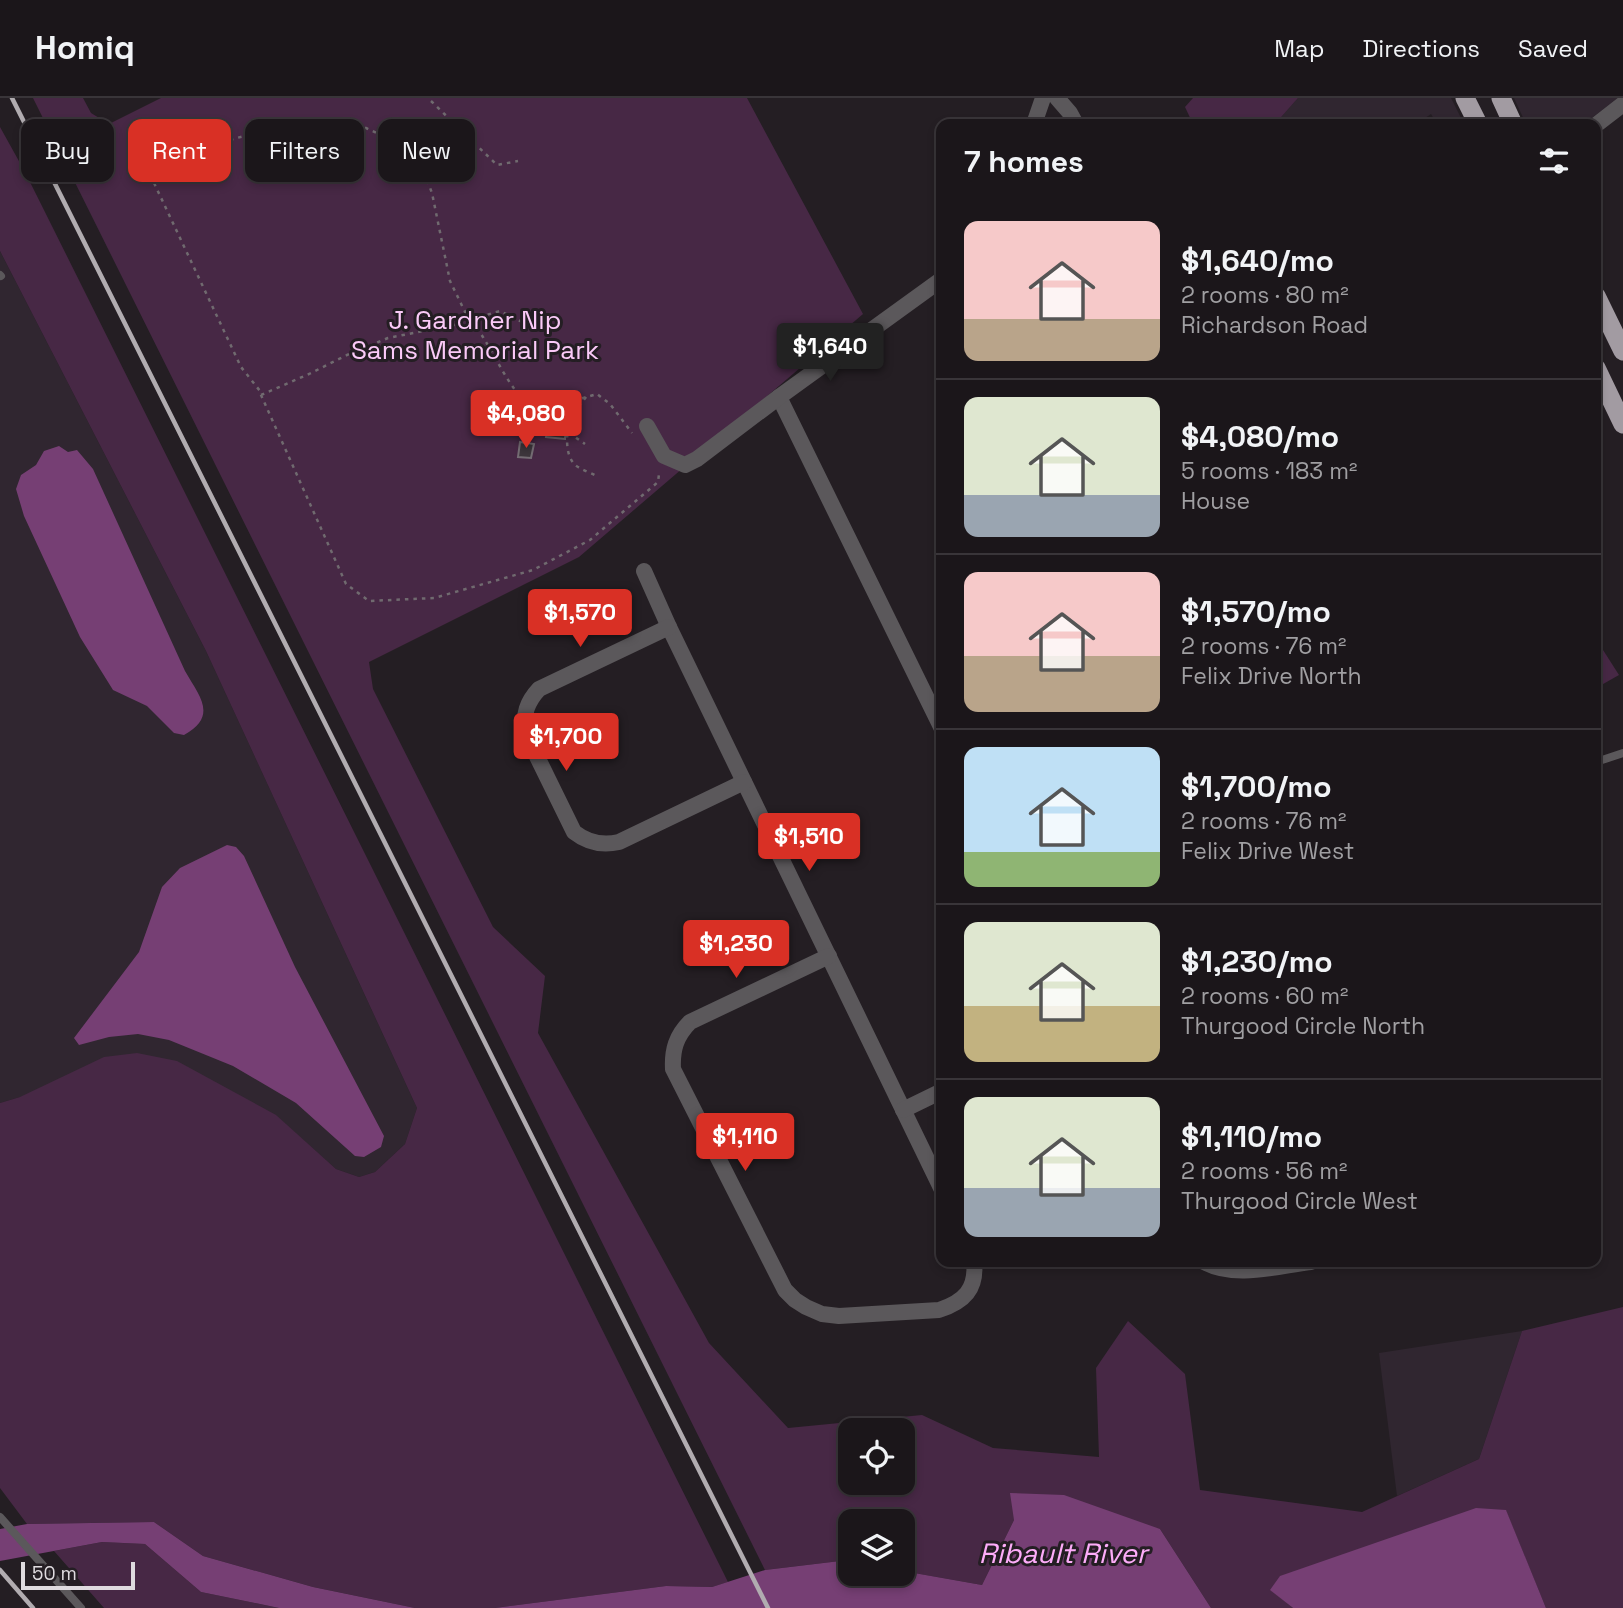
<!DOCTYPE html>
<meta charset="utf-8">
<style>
:root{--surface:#1b161a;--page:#241f23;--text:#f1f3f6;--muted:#a09fa2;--line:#393539;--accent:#d93025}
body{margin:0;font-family:"Space Grotesk",sans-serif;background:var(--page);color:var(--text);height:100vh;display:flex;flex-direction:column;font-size:26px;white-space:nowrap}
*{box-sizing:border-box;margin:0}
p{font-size:23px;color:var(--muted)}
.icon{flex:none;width:38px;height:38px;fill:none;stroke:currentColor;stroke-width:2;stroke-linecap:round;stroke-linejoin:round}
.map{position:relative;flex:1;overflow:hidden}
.details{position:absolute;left:936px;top:21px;width:665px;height:1148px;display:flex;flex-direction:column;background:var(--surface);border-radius:14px;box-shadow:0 4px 10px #0003,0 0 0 2px var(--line)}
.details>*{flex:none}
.top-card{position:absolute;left:21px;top:21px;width:665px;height:63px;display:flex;gap:14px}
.controls{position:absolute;left:838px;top:1320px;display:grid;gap:14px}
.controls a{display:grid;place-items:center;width:77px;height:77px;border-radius:14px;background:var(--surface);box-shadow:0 4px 10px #0003,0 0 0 2px var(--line);font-size:35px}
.scale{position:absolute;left:21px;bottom:18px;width:114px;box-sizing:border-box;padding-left:7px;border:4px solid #dfdbdf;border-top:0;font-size:19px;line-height:24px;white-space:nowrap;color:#dfdbdf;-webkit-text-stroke:5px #241e23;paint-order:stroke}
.price{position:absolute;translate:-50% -60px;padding:0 16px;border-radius:7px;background:var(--accent);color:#fff;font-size:23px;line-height:46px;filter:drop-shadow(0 2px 4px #0008)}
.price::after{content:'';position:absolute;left:50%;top:42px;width:21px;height:16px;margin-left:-10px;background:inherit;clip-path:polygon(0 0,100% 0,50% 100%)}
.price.current{background:#222;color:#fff}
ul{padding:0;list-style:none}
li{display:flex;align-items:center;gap:21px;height:175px;padding:0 28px}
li+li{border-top:2px solid var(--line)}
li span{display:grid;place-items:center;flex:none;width:196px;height:140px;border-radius:14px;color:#555}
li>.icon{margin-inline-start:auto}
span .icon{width:84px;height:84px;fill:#fffc;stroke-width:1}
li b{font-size:30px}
h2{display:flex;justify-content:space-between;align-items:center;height:84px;padding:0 28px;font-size:30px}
.pill{padding:0 24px;border-radius:14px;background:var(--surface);box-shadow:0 4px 10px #0003,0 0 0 2px var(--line);font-size:24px;line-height:63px}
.pill.current{background:var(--accent);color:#fff}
header{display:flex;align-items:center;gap:42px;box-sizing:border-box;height:98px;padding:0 35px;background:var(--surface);border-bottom:2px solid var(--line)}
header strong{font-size:33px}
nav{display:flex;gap:38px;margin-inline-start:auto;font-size:24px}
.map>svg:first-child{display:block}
</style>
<header>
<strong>Homiq</strong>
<nav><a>Map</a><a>Directions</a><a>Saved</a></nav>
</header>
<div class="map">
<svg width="1623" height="1510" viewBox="0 0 1623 1510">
<rect width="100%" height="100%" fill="#241e23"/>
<g fill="#302630">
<path d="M1298 0H1451L1464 26H1437L1431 16 1416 26H1275Z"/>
<path d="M1514 0H1618L1584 26H1526Z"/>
<path d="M0 153 206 553 417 1010 405 1046 375 1074 359 1079 336 1071 275 1017 20 999 0 1005Z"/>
<path d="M1522 1233 1479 1361 1397 1398 1379 1255Z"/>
</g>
<g fill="#472845" fill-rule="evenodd">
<path d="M33 0H83L91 15 109 26 161 0H747L863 216 579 459 369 564 373 591 493 829 545 878 538 935 709 1245 788 1330 922 1317 993 1350 1099 1359 1096 1270 1128 1223 1185 1276 1200 1392 1362 1414 1479 1361 1522 1233 1623 1209V1510H1546L1506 1413 1271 1492 1293 1510H1211L1160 1431 1014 1422 982 1487 903 1473V1423H850V1464L840 1463 765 1472ZM850 1332H903V1384H850Z"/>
<path d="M1193 0H1298L1275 26H1193L1185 9Z"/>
<path d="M0 29 25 74 728 1484 712 1489 666 1488 495 1510H415L313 1489 203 1458 154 1424 27 1426 0 1390V1005L20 999 104 959 137 955 177 963 276 1017 336 1071 359 1079 375 1074 405 1046 417 1010 206 553 0 153Z"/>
<path d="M1596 541 1619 577 1596 590Z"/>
<path d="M102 1444 145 1446 201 1494 279 1510H104L54 1453Z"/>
</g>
<g fill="#763f74">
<path d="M59 348 68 354 77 352 93 371 185 573C200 599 218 618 184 637L174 635 147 608 113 592 80 539 24 418 16 391 21 377 36 367 44 353Z"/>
<path d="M227 747 236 749 244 758 295 869 384 1038 381 1049 364 1059 355 1058 296 1005 233 968 169 942 138 936 109 939 79 947 74 940 139 854 162 789 180 770Z"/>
<path d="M1010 1395 1064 1397 1160 1431 1211 1510H495L666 1488 712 1489 765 1472 840 1463 850 1464V1475H903V1473L982 1487 1014 1422Z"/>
<path d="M1476 1410 1506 1412 1546 1510H1293L1270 1492 1280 1478Z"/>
<path d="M154 1424 203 1458 313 1489 415 1510H279L201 1494 145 1446 102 1444 0 1463V1431L27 1426Z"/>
</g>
<g fill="#3d363c" stroke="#756d74" stroke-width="2">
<path d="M548 327 566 329 565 341 546 339Z"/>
<path d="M520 344 534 346 531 360 518 359Z"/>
</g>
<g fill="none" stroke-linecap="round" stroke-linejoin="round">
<g stroke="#706a6f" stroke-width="2.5" stroke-dasharray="3.5 5" stroke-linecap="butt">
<path d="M431 3 497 67 518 63"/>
<path d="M522 224 500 213 469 222C479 231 485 242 491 253 498 264 512 292 522 299 541 313 577 302 597 296L610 306 632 335"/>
<path d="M261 297 309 276 347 257 388 240 454 227 469 222 450 183 432 95 424 74 403 47 366 30 312 31 252 36 165 59 146 68 241 269 260 293 261 297 346 486 369 503 434 500 533 472 590 442 658 384 659 376 657 373"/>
<path d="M586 299C582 305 575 310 572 317 566 331 563 360 578 369 584 373 592 375 598 379"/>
<path d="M569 335 585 346"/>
<path d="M528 345 534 304"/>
</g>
<g stroke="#5b585b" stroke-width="8">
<path d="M0 177 1 178"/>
<path d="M1596 664 1623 655"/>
<path d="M0 1419 81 1510"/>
</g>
<g stroke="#5b585b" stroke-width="16">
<path d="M1057 0 1070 15 1076 26"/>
<path d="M1034 26 1043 0"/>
<path d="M1596 27 1623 6"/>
<path d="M779 299 942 631"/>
<path d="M647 328 664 358 685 367 697 361 779 299 942 181"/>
<path d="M644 473 669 529 942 1092"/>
<path d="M669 529 539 591C527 604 523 616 525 634L574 734C588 745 602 748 619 744L744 684"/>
<path d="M829 858 690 924C676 938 672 952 673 971L785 1192 795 1202 806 1209 822 1216 839 1218 939 1212C964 1204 977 1191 974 1164"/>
<path d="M903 1012 942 993"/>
<path d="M1204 1164C1235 1181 1277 1168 1311 1164"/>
</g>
<g stroke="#a29ba2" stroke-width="19">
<path d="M1465 0 1478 26"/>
<path d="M1501 0 1513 26"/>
<path d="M1596 198 1623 253"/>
<path d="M1596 270 1623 326"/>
</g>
<g stroke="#b1acb0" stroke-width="4.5">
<path d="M12 0 768 1510"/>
<path d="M0 1472 33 1510"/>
</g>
</g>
<g text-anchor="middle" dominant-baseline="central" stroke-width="6" stroke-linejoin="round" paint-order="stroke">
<g font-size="26" fill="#fbcaf8" stroke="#241e23">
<text x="475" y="222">J. Gardner Nip<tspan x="475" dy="30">Sams Memorial Park</tspan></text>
</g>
<g font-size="28" font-style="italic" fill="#fdacf9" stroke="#241e23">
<text x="1063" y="1455">Ribault River</text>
</g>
</g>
</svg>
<div class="controls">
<a><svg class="icon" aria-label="locate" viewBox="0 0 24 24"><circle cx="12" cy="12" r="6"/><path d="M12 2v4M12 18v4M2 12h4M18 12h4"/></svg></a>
<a><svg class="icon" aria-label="layers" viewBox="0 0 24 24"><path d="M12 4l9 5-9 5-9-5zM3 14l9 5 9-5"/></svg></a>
</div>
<div class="scale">50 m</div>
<b class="price current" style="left:830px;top:285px">$1,640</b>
<b class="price" style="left:526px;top:352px">$4,080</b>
<b class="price" style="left:580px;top:551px">$1,570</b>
<b class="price" style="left:566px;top:675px">$1,700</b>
<b class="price" style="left:809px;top:775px">$1,510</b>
<b class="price" style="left:736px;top:882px">$1,230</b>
<b class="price" style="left:745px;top:1075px">$1,110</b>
<div class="top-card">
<a class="pill">Buy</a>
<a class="pill current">Rent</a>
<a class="pill">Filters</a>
<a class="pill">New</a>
</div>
<section class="details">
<h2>7 homes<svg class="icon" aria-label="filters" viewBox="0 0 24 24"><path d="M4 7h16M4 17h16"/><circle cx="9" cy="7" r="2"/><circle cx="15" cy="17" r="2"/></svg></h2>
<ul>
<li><span style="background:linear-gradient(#f6c9c9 70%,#b9a48a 0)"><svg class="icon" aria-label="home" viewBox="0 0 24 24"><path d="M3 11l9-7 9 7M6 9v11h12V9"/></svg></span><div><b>$1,640/mo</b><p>2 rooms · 80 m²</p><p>Richardson Road</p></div></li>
<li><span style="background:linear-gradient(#dfe7d0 70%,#9aa5b1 0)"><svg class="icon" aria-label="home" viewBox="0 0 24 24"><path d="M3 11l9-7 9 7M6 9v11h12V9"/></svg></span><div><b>$4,080/mo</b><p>5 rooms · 183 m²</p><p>House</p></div></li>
<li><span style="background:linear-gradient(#f6c9c9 60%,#b9a48a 0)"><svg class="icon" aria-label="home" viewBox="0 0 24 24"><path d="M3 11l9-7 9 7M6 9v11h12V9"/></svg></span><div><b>$1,570/mo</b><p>2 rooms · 76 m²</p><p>Felix Drive North</p></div></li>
<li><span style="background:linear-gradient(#bfe0f5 75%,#8fb573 0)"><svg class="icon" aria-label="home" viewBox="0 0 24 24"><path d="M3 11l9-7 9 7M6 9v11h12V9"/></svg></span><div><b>$1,700/mo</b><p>2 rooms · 76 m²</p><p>Felix Drive West</p></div></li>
<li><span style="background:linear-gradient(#dfe7d0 60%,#c2b280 0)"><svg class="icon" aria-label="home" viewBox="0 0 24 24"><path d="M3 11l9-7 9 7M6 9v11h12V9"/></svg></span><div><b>$1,230/mo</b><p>2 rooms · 60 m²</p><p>Thurgood Circle North</p></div></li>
<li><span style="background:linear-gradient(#dfe7d0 65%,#9aa5b1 0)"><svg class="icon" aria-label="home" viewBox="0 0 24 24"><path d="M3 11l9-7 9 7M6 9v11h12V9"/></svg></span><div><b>$1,110/mo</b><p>2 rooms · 56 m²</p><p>Thurgood Circle West</p></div></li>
</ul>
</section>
</div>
